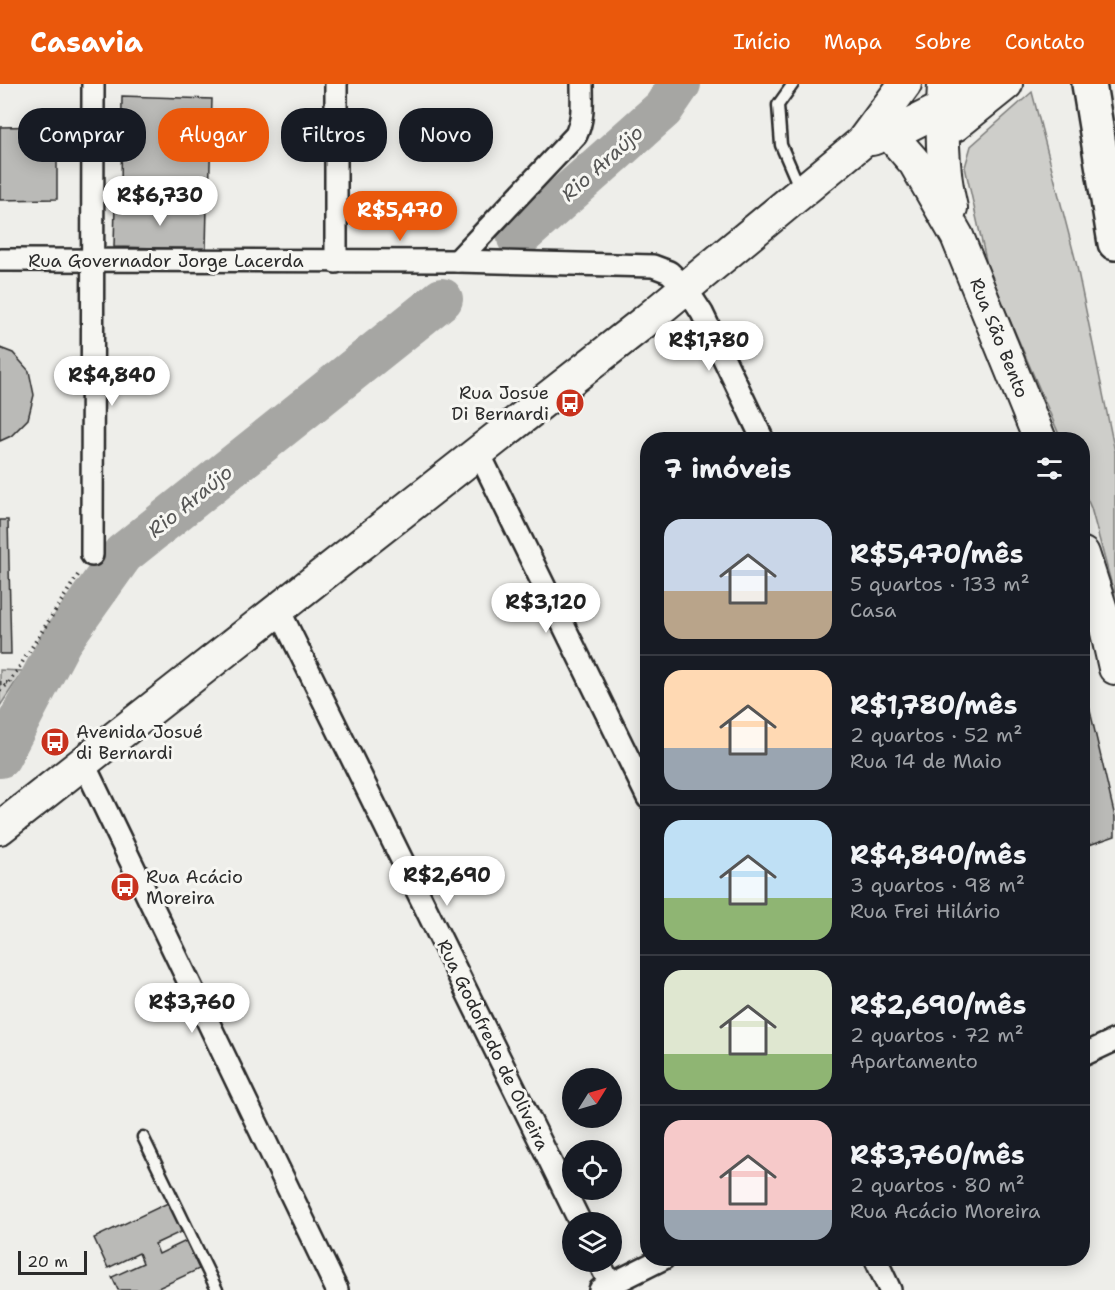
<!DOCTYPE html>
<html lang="pt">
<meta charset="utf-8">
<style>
:root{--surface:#171b24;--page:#242831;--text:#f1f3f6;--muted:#9ea1a6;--line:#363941;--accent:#ea580c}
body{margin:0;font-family:"Shantell Sans",sans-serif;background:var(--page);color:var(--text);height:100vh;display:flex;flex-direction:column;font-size:22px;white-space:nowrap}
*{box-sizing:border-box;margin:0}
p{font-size:20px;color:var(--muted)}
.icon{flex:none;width:33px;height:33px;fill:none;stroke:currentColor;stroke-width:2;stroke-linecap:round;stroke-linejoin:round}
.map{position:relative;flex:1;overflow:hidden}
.sheet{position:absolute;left:640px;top:348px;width:450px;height:834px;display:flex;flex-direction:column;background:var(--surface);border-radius:24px;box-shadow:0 3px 15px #0003}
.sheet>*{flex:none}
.top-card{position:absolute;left:18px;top:24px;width:532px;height:54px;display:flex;gap:12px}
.needle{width:39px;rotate:53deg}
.controls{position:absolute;left:562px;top:984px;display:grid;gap:12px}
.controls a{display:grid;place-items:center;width:60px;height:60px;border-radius:50%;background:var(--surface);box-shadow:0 3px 15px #0003;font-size:30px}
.scale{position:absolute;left:18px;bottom:15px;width:69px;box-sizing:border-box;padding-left:6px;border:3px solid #2b2b2b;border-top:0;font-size:16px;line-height:21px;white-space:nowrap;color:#2b2b2b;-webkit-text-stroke:4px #f6f6f2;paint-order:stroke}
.price{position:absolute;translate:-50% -51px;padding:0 14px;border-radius:21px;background:#fff;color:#222;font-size:20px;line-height:39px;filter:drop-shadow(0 2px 3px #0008)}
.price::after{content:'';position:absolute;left:50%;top:36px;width:18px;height:14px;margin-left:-9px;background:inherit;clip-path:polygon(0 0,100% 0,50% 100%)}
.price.active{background:var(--accent);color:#fff}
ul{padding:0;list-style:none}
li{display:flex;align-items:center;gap:18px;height:150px;padding:0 24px}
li+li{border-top:2px solid var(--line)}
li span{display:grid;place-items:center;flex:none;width:168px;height:120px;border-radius:18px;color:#555}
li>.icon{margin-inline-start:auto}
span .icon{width:72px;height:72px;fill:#fffc;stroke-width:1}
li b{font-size:26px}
h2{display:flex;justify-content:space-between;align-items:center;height:72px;padding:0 24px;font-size:26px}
.pill{padding:0 21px;border-radius:24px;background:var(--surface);box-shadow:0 3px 15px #0003;font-size:21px;line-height:54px}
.pill.active{background:var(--accent);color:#fff}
header{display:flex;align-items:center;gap:36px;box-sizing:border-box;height:84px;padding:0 30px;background:var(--accent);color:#fff}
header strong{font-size:28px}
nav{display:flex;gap:33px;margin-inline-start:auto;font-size:21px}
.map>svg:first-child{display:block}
</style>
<header>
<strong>Casavia</strong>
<nav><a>Início</a><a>Mapa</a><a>Sobre</a><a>Contato</a></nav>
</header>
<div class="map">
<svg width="1115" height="1206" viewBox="0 0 1115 1206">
<rect width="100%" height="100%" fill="#eeeeea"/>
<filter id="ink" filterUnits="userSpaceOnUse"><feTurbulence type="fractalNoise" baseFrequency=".0167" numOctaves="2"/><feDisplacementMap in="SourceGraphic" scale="12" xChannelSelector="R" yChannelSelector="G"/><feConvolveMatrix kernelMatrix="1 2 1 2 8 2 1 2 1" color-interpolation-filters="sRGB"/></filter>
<g filter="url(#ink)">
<g fill="#cececa" stroke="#7c7c7a" stroke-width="1.5">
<path d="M1032 8 1076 178 1115 368V513L1091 424 1083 406V356L1061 355 988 185 965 83 971 62Z"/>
<path d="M0 586 23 587 0 622Z"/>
</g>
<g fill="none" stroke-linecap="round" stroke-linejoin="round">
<g stroke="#a6a6a3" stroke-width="42">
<path d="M518 154 663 25 680 0"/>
<path d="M0 673 61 557 123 470 442 215"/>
</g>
</g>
<g fill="#babab7" stroke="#2b2b2b" stroke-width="1.5">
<path d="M122 12 212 15 209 114 121 109Z"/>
<path d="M57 42V115L0 116V43Z"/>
<path d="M115 121 207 123 206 165 114 163Z"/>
<path d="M0 264 13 269 29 287 34 311 28 335 11 352 0 357Z"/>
<path d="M0 436H8L11 570H0Z"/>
<path d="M1083 597 1115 733V752L1089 761 1083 748Z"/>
<path d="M172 1117 185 1146 155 1160 159 1170 186 1157 199 1185 154 1206H118L112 1193 143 1179 139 1169 108 1184 94 1154Z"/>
</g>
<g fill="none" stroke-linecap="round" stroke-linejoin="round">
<g stroke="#2b2b2b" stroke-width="15">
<g id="lane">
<path d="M793 0 778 21 781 61 800 105"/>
<path d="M143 1053 217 1206"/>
</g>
</g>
<g stroke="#2b2b2b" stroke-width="26">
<g id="street">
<path d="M0 176 457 177 653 182 669 188 685 203 702 229 763 356"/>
<path d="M457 177 576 51C584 34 582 18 582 0"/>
<path d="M336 178V0"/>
<path d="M479 369 648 714"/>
<path d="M92 471 93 0"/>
<path d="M279 526 580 1138"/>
<path d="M83 678 337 1206"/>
<path d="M1083 971 1115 956"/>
<path d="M875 1174 890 1206"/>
<path d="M599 1178 613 1206"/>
<path d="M600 1206 664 1174"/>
</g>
</g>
<g stroke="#2b2b2b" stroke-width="36">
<g id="primary">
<path d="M944 0C942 42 941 83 951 124"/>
<path d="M955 41 1006 0"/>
<path d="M889 49 915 79 957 152 1040 356"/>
<path d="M872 55 907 42 943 24 972 0"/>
<path d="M1083 470 1104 535 1115 584"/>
<path d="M0 744 643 239 862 58 905 0"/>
</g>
</g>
<g stroke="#2b2b2b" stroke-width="38">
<path id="highway" d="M1089 0 1115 159"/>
</g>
<g stroke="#2b2b2b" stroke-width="4" stroke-dasharray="1.5 4.5" stroke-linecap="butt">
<path d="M0 599H8"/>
<path d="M0 606 9 599 80 488"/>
</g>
<use href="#lane" stroke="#f6f6f2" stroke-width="10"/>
<use href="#street" stroke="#f6f6f2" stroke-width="21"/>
<use href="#primary" stroke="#f6f6f2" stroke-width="32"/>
<use href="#highway" stroke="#f6f6f2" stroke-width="33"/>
</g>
</g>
<defs>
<g id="bus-disc" transform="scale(1.5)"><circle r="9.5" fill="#c8321e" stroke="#f6f6f2"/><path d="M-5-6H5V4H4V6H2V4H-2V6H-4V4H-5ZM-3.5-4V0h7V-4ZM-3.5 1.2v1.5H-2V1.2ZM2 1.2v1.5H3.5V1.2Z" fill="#fff"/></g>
</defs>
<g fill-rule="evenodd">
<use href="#bus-disc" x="570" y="319"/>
<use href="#bus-disc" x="55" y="658"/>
<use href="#bus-disc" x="125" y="803"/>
</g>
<g text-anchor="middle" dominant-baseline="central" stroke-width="6" stroke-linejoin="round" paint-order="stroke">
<g font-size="18" fill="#2b2b2b" stroke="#f6f6f2">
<text x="166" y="177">Rua Governador Jorge Lacerda</text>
<text transform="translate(999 254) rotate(68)">Rua São Bento</text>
<text transform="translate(493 961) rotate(64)">Rua Godofredo de Oliveira</text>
</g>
<g font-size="18" fill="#2b2b2b" stroke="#f6f6f2" text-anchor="start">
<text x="549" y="309" text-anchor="end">Rua Josue<tspan x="549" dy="21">Di Bernardi</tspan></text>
<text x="76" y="648">Avenida Josué<tspan x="76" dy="21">di Bernardi</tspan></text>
<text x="146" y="793">Rua Acácio<tspan x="146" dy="21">Moreira</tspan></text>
</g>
<g font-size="20" font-style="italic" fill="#565655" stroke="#f6f6f2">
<text transform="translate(602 79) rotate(-42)">Rio Araújo</text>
<text transform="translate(190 417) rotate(-39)">Rio Araújo</text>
</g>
</g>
</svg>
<div class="controls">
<a><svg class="needle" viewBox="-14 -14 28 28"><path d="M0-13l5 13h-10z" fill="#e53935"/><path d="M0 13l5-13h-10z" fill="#9ea1a6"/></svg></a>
<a><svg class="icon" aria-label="locate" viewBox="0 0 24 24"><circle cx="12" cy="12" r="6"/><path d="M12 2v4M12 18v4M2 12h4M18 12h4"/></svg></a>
<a><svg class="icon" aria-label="layers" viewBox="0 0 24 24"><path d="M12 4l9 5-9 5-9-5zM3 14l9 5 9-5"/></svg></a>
</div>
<div class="scale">20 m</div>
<b class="price" style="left:160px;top:143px">R$6,730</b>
<b class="price active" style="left:400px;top:158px">R$5,470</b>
<b class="price" style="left:709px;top:288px">R$1,780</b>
<b class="price" style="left:112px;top:323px">R$4,840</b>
<b class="price" style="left:546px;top:550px">R$3,120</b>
<b class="price" style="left:447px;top:823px">R$2,690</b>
<b class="price" style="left:192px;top:950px">R$3,760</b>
<div class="top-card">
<a class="pill">Comprar</a>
<a class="pill active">Alugar</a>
<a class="pill">Filtros</a>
<a class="pill">Novo</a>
</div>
<section class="sheet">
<h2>7 imóveis<svg class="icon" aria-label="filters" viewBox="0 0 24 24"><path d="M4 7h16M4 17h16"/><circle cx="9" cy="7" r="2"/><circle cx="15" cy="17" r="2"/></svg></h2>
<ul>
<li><span style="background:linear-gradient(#c9d6e8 60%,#b9a48a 0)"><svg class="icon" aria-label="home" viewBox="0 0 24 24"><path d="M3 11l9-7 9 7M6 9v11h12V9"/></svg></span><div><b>R$5,470/mês</b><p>5 quartos · 133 m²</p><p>Casa</p></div></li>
<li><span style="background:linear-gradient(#ffd9b3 65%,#9aa5b1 0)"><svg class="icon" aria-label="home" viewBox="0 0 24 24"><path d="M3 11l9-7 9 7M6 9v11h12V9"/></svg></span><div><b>R$1,780/mês</b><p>2 quartos · 52 m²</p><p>Rua 14 de Maio</p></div></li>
<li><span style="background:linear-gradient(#bfe0f5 65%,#8fb573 0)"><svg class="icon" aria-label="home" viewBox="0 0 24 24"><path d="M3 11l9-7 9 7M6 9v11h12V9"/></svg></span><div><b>R$4,840/mês</b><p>3 quartos · 98 m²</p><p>Rua Frei Hilário</p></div></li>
<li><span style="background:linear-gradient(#dfe7d0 70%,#8fb573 0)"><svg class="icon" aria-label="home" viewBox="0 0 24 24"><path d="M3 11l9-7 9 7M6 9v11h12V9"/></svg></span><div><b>R$2,690/mês</b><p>2 quartos · 72 m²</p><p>Apartamento</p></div></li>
<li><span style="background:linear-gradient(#f6c9c9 75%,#9aa5b1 0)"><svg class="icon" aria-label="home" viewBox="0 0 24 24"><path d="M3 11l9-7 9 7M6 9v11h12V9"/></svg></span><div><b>R$3,760/mês</b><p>2 quartos · 80 m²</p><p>Rua Acácio Moreira</p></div></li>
</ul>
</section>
</div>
